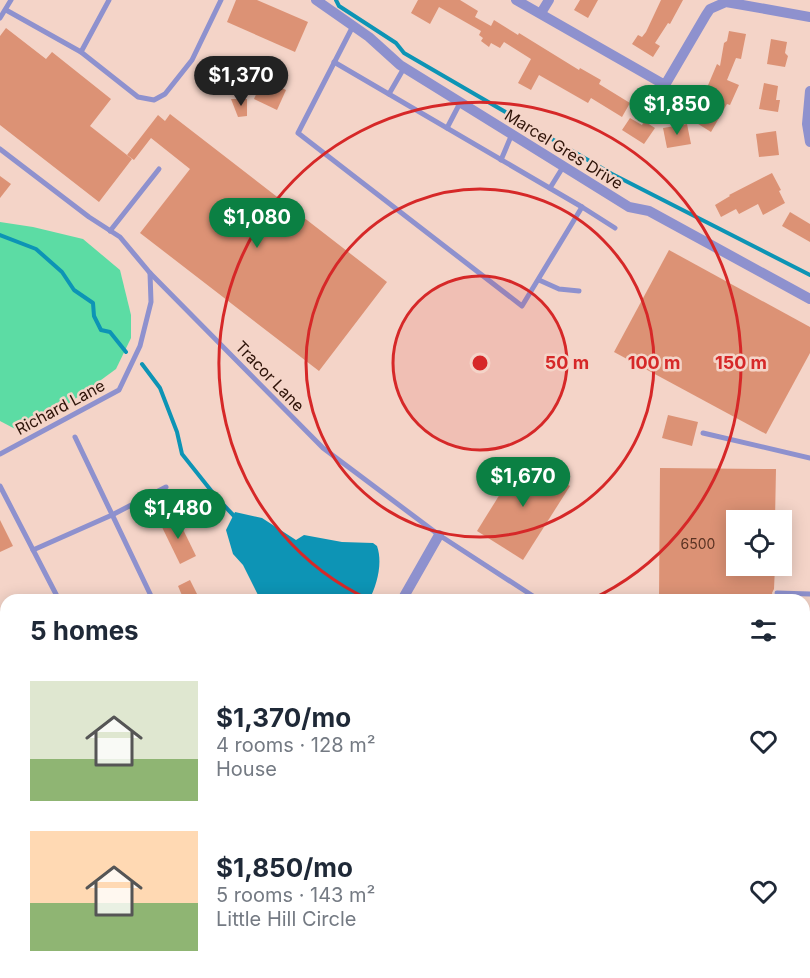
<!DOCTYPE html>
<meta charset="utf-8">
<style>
:root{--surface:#fff;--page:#f2f2f3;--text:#1f2937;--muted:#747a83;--accent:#0b8043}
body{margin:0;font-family:Inter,sans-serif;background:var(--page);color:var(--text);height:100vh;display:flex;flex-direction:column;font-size:22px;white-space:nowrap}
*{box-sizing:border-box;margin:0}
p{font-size:20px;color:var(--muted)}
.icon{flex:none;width:33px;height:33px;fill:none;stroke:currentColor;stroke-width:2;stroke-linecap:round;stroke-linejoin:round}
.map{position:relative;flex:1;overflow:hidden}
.sheet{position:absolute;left:0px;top:594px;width:810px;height:384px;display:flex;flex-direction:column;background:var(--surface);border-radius:18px 18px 0 0;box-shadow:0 3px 15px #0003}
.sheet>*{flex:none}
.controls{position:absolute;left:726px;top:510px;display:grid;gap:12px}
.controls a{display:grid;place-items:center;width:66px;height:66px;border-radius:0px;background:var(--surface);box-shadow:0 3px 15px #0003;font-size:30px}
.price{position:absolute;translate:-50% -51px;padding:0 14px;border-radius:21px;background:var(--accent);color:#fff;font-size:20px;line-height:39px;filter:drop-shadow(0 2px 3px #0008)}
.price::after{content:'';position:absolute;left:50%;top:36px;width:18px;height:14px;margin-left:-9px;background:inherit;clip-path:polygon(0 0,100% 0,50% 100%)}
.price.current{background:#222;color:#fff}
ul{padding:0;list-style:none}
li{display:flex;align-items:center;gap:18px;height:150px;padding:0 30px}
li span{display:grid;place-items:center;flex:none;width:168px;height:120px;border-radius:0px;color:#555}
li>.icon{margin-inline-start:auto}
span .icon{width:72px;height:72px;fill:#fffc;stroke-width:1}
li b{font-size:26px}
h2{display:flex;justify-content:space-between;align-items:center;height:72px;padding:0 30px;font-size:26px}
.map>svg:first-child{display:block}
</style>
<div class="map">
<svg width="810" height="978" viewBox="0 0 810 978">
<rect width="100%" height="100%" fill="#f4d4c8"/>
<path fill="#fac6b2" d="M6 967V972H617L627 978H0V968Z"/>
<g fill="#5cdca4">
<path d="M0 222 33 227 83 239 120 270 131 315V338L116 369 71 402 19 431 0 421Z"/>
<path d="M6 658V810L0 779V660Z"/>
<path d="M810 696V978H627L617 972H804V709Z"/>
</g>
<path fill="#0d94b5" d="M235 512 262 518 296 540 304 535 342 542 373 543 377 546C383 563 377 585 369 600L260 599 243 565 233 554 226 530Z"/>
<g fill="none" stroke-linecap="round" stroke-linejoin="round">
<g stroke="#0d94b5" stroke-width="4">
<path d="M336 0 339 6 396 43 404 53 612 174 810 275"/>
<path d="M0 235 36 249 62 272 74 290 93 303 94 316 101 330 110 332 126 352"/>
<path d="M142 364 160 388 177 432 182 454 217 498 235 517"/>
<path d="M804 923 810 926"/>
</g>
</g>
<g fill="#dc9275">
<path d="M236 0H257L308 22 295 52 227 22Z"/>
<path d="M418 0H460L478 11 475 17 491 26 494 20 518 35 519 33 579 70 580 68 601 80 599 84 630 103 622 117 591 98 588 103 539 75 531 90 518 83 531 59 504 42 500 48 491 43 489 47 481 41 483 38 479 35 481 31 439 7 430 24 411 13Z"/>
<path d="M580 0H598L588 18 574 10Z"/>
<path d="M661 0H683L670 24 668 23 655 43 660 46 653 57 632 44 638 35 642 37 646 32Z"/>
<path d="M6 28 46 59 52 52 111 99 90 126 132 159 99 202 0 125V36Z"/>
<path d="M729 31 746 34 741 59 736 58 727 80 739 85 730 105 727 104 711 132 695 122 712 93 706 90 717 64 720 66 724 43 727 41Z"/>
<path d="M771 39 787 42 785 53 788 56 785 67 767 64Z"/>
<path d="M263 79 286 90 277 110 254 99Z"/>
<path d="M764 83 778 86 776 100H780L778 112 759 109Z"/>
<path d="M231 99H247V116L238 117Z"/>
<path d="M170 114 387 282 319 371 140 233 190 169 151 138 134 160 127 155 158 115 165 121Z"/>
<path d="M630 118 642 125 644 121 655 128 644 144 622 130Z"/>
<path d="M687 124 691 144 667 148 663 128Z"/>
<path d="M776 131 779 155 759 157 756 134Z"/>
<path d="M772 173 781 190 779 191 785 203 763 215 758 204 739 214 736 209 721 217 715 205 730 196 729 195Z"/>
<path d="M0 176 11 184 0 198Z"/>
<path d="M790 212 810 224V242L782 226Z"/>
<path d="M669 250 810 327V353L766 434 614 352Z"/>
<path d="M668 415 698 422 692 446 662 438Z"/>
<path d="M523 457 570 486 523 560 477 531Z"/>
<path d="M660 468 776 469 775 520H736V566H775L774 589 772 593 774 600H659Z"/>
<path d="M176 515 196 556 180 564 160 523Z"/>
<path d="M0 520 13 546 0 552Z"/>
<path d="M190 580 200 600H184L178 586Z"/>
</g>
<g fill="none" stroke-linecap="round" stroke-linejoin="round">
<g stroke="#8e91ce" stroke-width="5">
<path d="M6 10 81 52 138 97 154 100 165 94 192 60 221 0"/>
<path d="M0 18 11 0"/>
<path d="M353 26 298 133 522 306 582 207"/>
<path d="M81 52 109 0"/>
<path d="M334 62 582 207 615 228"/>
<path d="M389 94 404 68"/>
<path d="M447 128 460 103"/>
<path d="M0 149 89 217 120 237 150 273 323 448 439 535 539 600"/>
<path d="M501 160 512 134"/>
<path d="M550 188 563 167"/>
<path d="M110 231 159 169"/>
<path d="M539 280 559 289 579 291"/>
<path d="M703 433 810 458"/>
<path d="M75 437 153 600"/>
<path d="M0 454 119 390 140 346 151 302 150 273"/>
<path d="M0 486 59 600"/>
<path d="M33 550 112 515 166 487"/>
<path d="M777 593 810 594"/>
<path d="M804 658 810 657"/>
<path d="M0 887 6 921"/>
</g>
<g stroke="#8e91ce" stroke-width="10">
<path d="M316 0 369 37 400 65 629 207 649 211 810 299"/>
<path d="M516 0 665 85 706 15 710 9 726 2 810 17"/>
<path d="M541 13 549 0"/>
<path d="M810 91 807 124 810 142"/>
<path d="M402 600 439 535"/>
<path d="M0 932 6 931"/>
<path d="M0 952 6 951"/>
<path d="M13 972V978"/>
<path d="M572 972 583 978"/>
</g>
</g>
<circle cx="480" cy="363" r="87" fill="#d62828" fill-opacity=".12"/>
<g fill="none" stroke="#d62828" stroke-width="3">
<circle cx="480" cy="363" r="87"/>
<circle cx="480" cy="363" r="174"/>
<path d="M370 600A261 261 0 1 1 590 600"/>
</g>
<g text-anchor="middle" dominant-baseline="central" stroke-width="5" stroke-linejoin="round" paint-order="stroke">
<g font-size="14" fill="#5a3323">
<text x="698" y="543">6500</text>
</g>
<g font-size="16" fill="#2e1308" stroke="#f4d4c8">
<text transform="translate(564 149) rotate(32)">Marcel Gres Drive</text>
<text transform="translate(270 376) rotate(46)">Tracor Lane</text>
<text transform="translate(60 407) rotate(-28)">Richard Lane</text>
</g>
</g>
<circle cx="480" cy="363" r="9" fill="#d62828" stroke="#f4d4c8" stroke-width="3"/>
<g font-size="18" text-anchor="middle" font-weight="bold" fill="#d62828" stroke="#f4d4c8" stroke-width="5" stroke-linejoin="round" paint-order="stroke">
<text x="567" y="369">50 m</text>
<text x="654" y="369">100 m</text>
<text x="741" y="369">150 m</text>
</g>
</svg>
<div class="controls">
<a><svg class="icon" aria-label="locate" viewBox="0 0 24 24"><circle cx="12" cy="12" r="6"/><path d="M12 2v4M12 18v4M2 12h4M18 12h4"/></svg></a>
</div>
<b class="price current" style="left:241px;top:107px">$1,370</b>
<b class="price" style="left:677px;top:136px">$1,850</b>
<b class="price" style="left:257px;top:249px">$1,080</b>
<b class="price" style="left:523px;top:508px">$1,670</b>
<b class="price" style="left:178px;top:540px">$1,480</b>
<section class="sheet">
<h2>5 homes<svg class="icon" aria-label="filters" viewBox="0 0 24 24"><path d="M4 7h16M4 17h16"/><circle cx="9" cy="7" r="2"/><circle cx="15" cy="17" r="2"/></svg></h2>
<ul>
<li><span style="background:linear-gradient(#dfe7d0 65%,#8fb573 0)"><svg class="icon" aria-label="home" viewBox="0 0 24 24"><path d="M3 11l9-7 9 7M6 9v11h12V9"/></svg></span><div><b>$1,370/mo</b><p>4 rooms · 128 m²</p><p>House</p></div><svg class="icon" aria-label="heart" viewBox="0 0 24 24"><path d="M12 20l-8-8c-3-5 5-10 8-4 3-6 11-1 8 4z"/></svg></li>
<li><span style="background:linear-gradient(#ffd9b3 60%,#8fb573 0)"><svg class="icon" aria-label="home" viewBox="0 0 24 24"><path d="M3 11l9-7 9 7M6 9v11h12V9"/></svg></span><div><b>$1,850/mo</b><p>5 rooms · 143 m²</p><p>Little Hill Circle</p></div><svg class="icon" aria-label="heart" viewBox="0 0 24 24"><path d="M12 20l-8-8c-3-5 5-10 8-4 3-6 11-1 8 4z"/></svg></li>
</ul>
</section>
</div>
